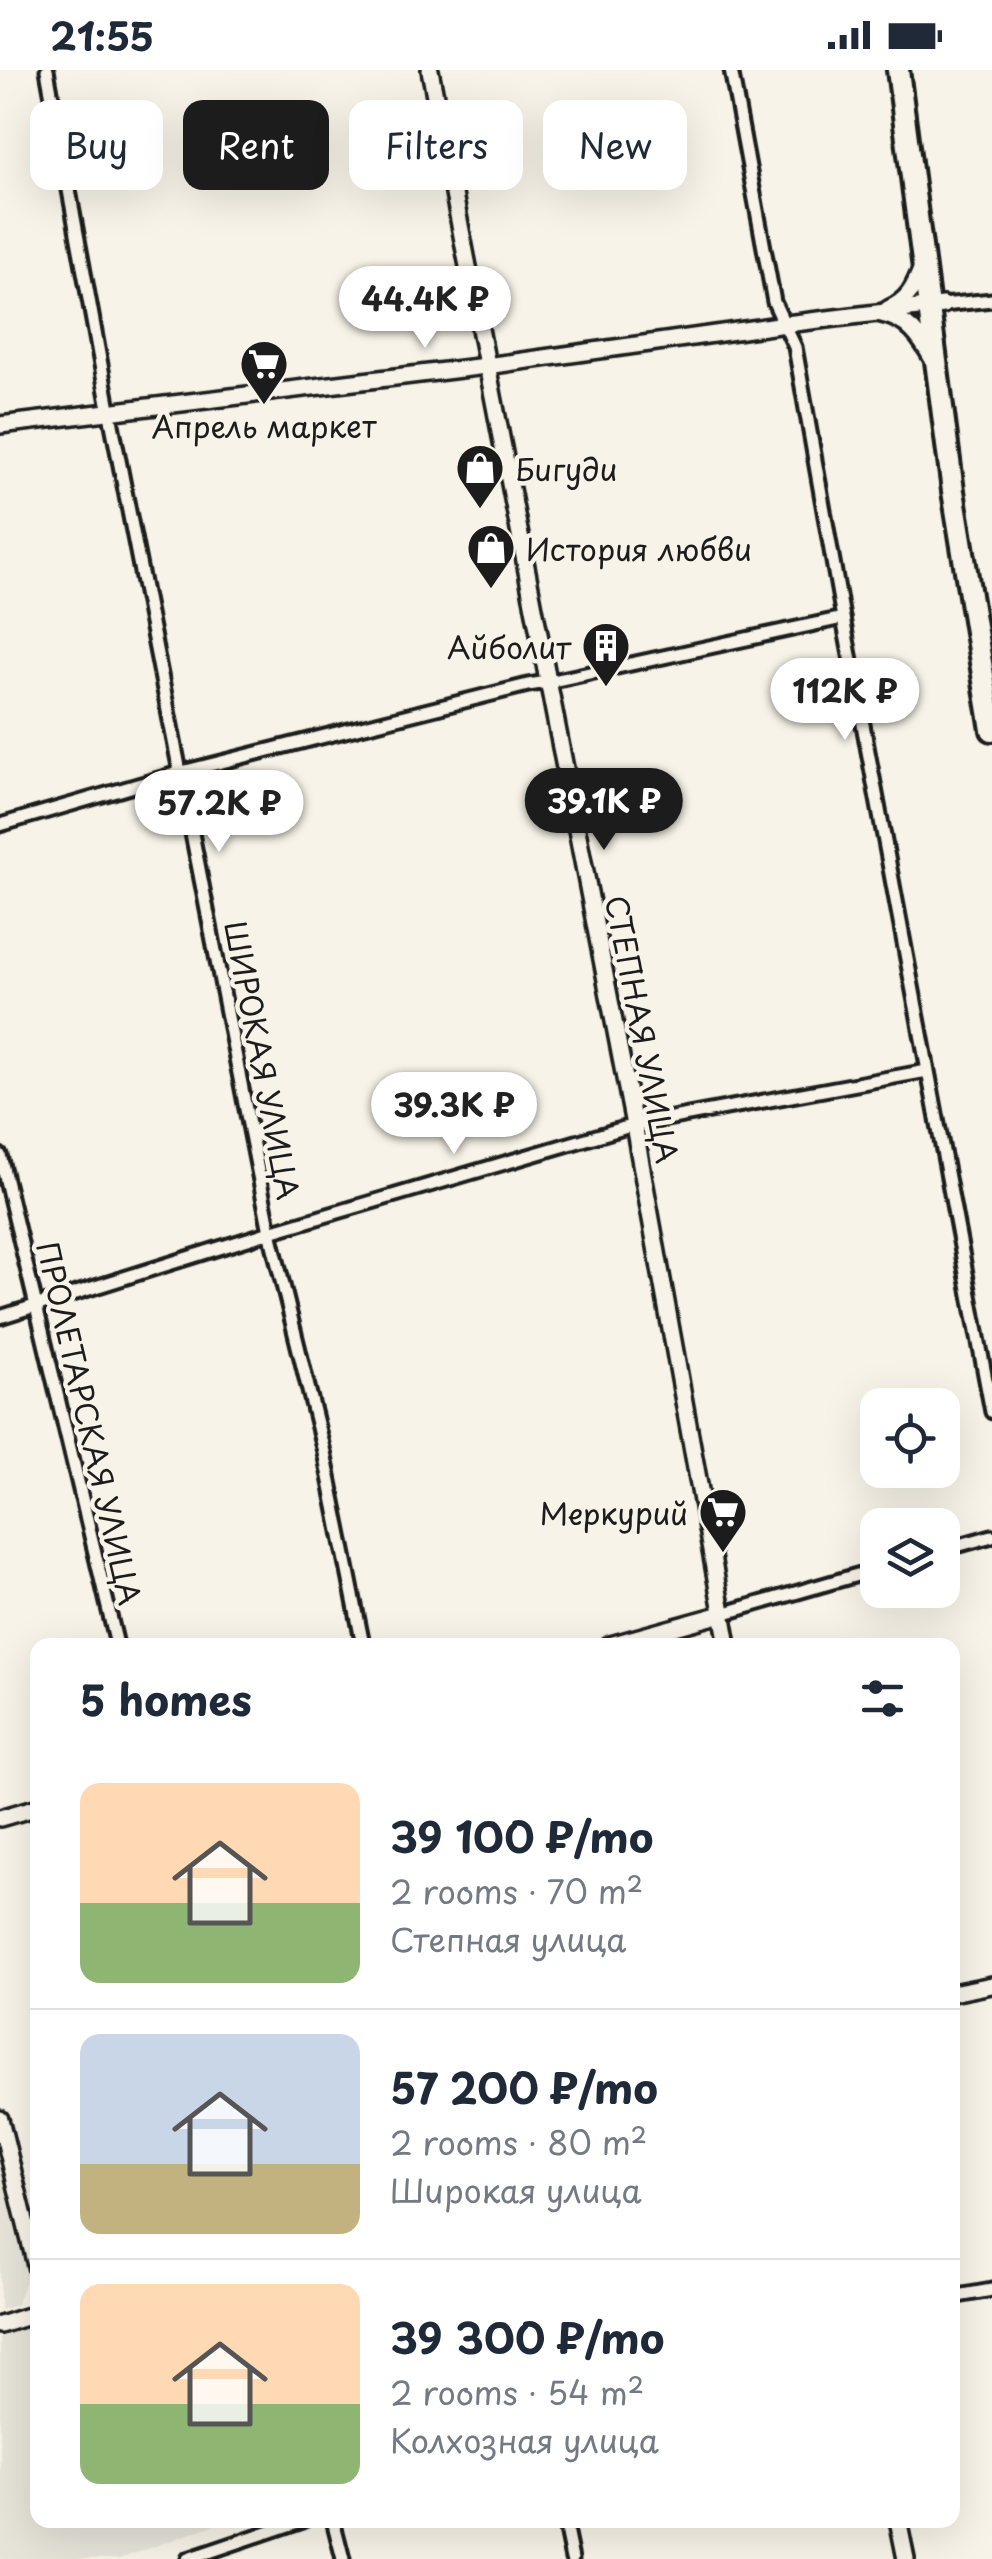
<!DOCTYPE html>
<meta charset="utf-8">
<style>
:root{--surface:#fff;--page:#f6f6f7;--text:#1f2937;--muted:#747a83;--line:#e0e1e3;--accent:#1c1c1c}
body{margin:0;font-family:"Playpen Sans",sans-serif;background:var(--page);color:var(--text);height:100vh;display:flex;flex-direction:column;font-size:38px;white-space:nowrap}
*{box-sizing:border-box;margin:0}
p{font-size:32px;color:var(--muted)}
.icon{flex:none;width:55px;height:55px;fill:none;stroke:currentColor;stroke-width:2;stroke-linecap:round;stroke-linejoin:round}
.map{position:relative;flex:1;overflow:hidden}
.details{position:absolute;left:30px;top:1568px;width:930px;height:890px;display:flex;flex-direction:column;background:var(--surface);border-radius:20px;box-shadow:0 10px 40px #0002}
.details>*{flex:none}
.banner{position:absolute;left:30px;top:30px;width:932px;height:90px;display:flex;gap:20px}
.controls{position:absolute;left:860px;top:1318px;display:grid;gap:20px}
.controls a{display:grid;place-items:center;width:100px;height:100px;border-radius:20px;background:var(--surface);box-shadow:0 10px 40px #0002;font-size:50px}
.price{position:absolute;translate:-50% -85px;padding:0 22px;border-radius:35px;background:#fff;color:#222;font-size:32px;line-height:65px;filter:drop-shadow(0 2px 5px #0008)}
.price::after{content:'';position:absolute;left:50%;top:60px;width:30px;height:22px;margin-left:-15px;background:inherit;clip-path:polygon(0 0,100% 0,50% 100%)}
.price.on{background:var(--accent);color:#fff}
ul{padding:0;list-style:none}
li{display:flex;align-items:center;gap:30px;height:250px;padding:0 50px}
li+li{border-top:2px solid var(--line)}
li span{display:grid;place-items:center;flex:none;width:280px;height:200px;border-radius:20px;color:#555}
li>.icon{margin-inline-start:auto}
span .icon{width:120px;height:120px;fill:#fffc;stroke-width:1}
li b{font-size:42px}
h2{display:flex;justify-content:space-between;align-items:center;height:120px;padding:0 50px;font-size:42px}
.tag{padding:0 35px;border-radius:20px;background:var(--surface);box-shadow:0 10px 40px #0002;font-size:35px;line-height:90px}
.tag.on{background:var(--accent);color:#fff}
.status{display:flex;justify-content:space-between;align-items:center;height:70px;padding:0 50px;background:var(--surface);direction:ltr}
.status svg{height:28px;fill:currentColor}
.map>svg:first-child{display:block}
</style>
<div class="status"><b>21:55</b><svg viewBox="0 0 49 12"><path d="M0 12V9h3v3zM5 12V6h3v6zM10 12V3h3v9zM15 12V0h3v12zM26 1h20v11H26zM47 4h2v5h-2z"/></svg></div>
<div class="map">
<svg width="992" height="2489" viewBox="0 0 992 2489">
<rect width="100%" height="100%" fill="#f7f3e8"/>
<filter id="ink" filterUnits="userSpaceOnUse"><feTurbulence type="fractalNoise" baseFrequency=".01" numOctaves="2"/><feDisplacementMap in="SourceGraphic" scale="20" xChannelSelector="R" yChannelSelector="G"/><feConvolveMatrix kernelMatrix="1 2 1 2 8 2 1 2 1" color-interpolation-filters="sRGB"/></filter>
<g filter="url(#ink)">
<g fill="#e6e3d9">
<path d="M0 2090 28 2203 16 2235 0 2240Z"/>
<path d="M37 2255 38 2450H228L119 2489H0V2267Z"/>
</g>
<g fill="none" stroke-linecap="round" stroke-linejoin="round">
<g stroke="#1c1c1c" stroke-width="19">
<g id="street">
<path d="M47 0 110 344 270 1162 324 1382 363 1575"/>
<path d="M731 0 774 232 795 277 843 548 992 1342"/>
<path d="M943 235 992 230"/>
<path d="M0 755 182 702 528 615 548 612 843 548"/>
<path d="M0 1085 117 1575"/>
<path d="M0 1247 270 1162 634 1055 927 1001"/>
<path d="M942 1480 992 1466"/>
<path d="M722 1544 878 1499"/>
<path d="M952 2227 992 2220"/>
<path d="M333 2450 343 2489"/>
<path d="M564 2450 572 2489"/>
<path d="M188 2489 303 2450"/>
</g>
</g>
<g stroke="#1c1c1c" stroke-width="22">
<g id="secondary">
<path d="M430 0 634 1055 728 1575"/>
<path d="M888 239C909 230 914 217 922 197"/>
<path d="M881 244C908 249 921 268 933 290"/>
<path d="M0 355 486 296 786 254 943 235"/>
<path d="M610 1575 722 1544"/>
<path d="M0 1748 38 1737"/>
<path d="M952 1923 992 1915"/>
<path d="M0 2049 38 2204"/>
<path d="M0 2255 38 2243"/>
<path d="M898 2450 906 2489"/>
</g>
</g>
<g stroke="#1c1c1c" stroke-width="28">
<path id="highway" d="M898 0 953 421 992 660"/>
</g>
<use href="#street" stroke="#f7f3e8" stroke-width="11"/>
<use href="#secondary" stroke="#f7f3e8" stroke-width="15"/>
<use href="#highway" stroke="#f7f3e8" stroke-width="20"/>
</g>
</g>
<defs>
<g id="supermarket-pin" transform="scale(2.5)"><path d="M0 17L-7.5 6A9.5 9.5 0 1 1 7.5 6Z" fill="#1c1c1c" stroke="#f7f3e8"/><path d="M-6-5.5h2.5l.6 2H6L4.5 2H-2.5L-4.4-4H-6ZM-1.5 3.2a1.3 1.3 0 1 0 .1 0ZM3 3.2a1.3 1.3 0 1 0 .1 0Z" fill="#fff"/></g>
<g id="shop-pin" transform="scale(2.5)"><path d="M0 17L-7.5 6A9.5 9.5 0 1 1 7.5 6Z" fill="#1c1c1c" stroke="#f7f3e8"/><path d="M-5-2.5h2.3a2.7 3.5 0 0 1 5.4 0H5L5.5 6h-11ZM-1.5-2.5h3a1.5 2.3 0 0 0-3 0Z" fill="#fff"/></g>
<g id="building-pin" transform="scale(2.5)"><path d="M0 17L-7.5 6A9.5 9.5 0 1 1 7.5 6Z" fill="#1c1c1c" stroke="#f7f3e8"/><path d="M-4-6H4V6H1V3H-1V6H-4ZM-2.5-4.3h1.7v1.8h-1.7ZM.8-4.3h1.7v1.8H.8ZM-2.5-1h1.7V.8h-1.7ZM.8-1h1.7V.8H.8Z" fill="#fff"/></g>
</defs>
<g fill-rule="evenodd">
<use href="#supermarket-pin" x="264" y="294"/>
<use href="#shop-pin" x="480" y="398"/>
<use href="#shop-pin" x="491" y="478"/>
<use href="#building-pin" x="606" y="576"/>
<use href="#supermarket-pin" x="723" y="1442"/>
</g>
<g text-anchor="middle" dominant-baseline="central" stroke-width="9" stroke-linejoin="round" paint-order="stroke">
<g font-size="30" fill="#1c1c1c" stroke="#f7f3e8" text-anchor="start">
<text x="264" y="355" text-anchor="middle">Апрель маркет</text>
<text x="515" y="398">Бигуди</text>
<text x="526" y="478">История любви</text>
<text x="571" y="576" text-anchor="end">Айболит</text>
<text x="688" y="1442" text-anchor="end">Меркурий</text>
</g>
<g font-size="30" fill="#1c1c1c" stroke="#f7f3e8">
<text transform="translate(643 959) rotate(79)">СТЕПНАЯ УЛИЦА</text>
<text transform="translate(263 990) rotate(79)">ШИРОКАЯ УЛИЦА</text>
<text transform="translate(90 1353) rotate(77)">ПРОЛЕТАРСКАЯ УЛИЦА</text>
</g>
</g>
</svg>
<div class="controls">
<a><svg class="icon" aria-label="locate" viewBox="0 0 24 24"><circle cx="12" cy="12" r="6"/><path d="M12 2v4M12 18v4M2 12h4M18 12h4"/></svg></a>
<a><svg class="icon" aria-label="layers" viewBox="0 0 24 24"><path d="M12 4l9 5-9 5-9-5zM3 14l9 5 9-5"/></svg></a>
</div>
<b class="price" style="left:425px;top:281px">44.4K ₽</b>
<b class="price" style="left:845px;top:673px">112K ₽</b>
<b class="price on" style="left:604px;top:783px">39.1K ₽</b>
<b class="price" style="left:219px;top:785px">57.2K ₽</b>
<b class="price" style="left:454px;top:1087px">39.3K ₽</b>
<div class="banner">
<a class="tag">Buy</a>
<a class="tag on">Rent</a>
<a class="tag">Filters</a>
<a class="tag">New</a>
</div>
<section class="details">
<h2>5 homes<svg class="icon" aria-label="filters" viewBox="0 0 24 24"><path d="M4 7h16M4 17h16"/><circle cx="9" cy="7" r="2"/><circle cx="15" cy="17" r="2"/></svg></h2>
<ul>
<li><span style="background:linear-gradient(#ffd9b3 60%,#8fb573 0)"><svg class="icon" aria-label="home" viewBox="0 0 24 24"><path d="M3 11l9-7 9 7M6 9v11h12V9"/></svg></span><div><b>39 100 ₽/mo</b><p>2 rooms · 70 m²</p><p>Степная улица</p></div></li>
<li><span style="background:linear-gradient(#c9d6e8 65%,#c2b280 0)"><svg class="icon" aria-label="home" viewBox="0 0 24 24"><path d="M3 11l9-7 9 7M6 9v11h12V9"/></svg></span><div><b>57 200 ₽/mo</b><p>2 rooms · 80 m²</p><p>Широкая улица</p></div></li>
<li><span style="background:linear-gradient(#ffd9b3 60%,#8fb573 0)"><svg class="icon" aria-label="home" viewBox="0 0 24 24"><path d="M3 11l9-7 9 7M6 9v11h12V9"/></svg></span><div><b>39 300 ₽/mo</b><p>2 rooms · 54 m²</p><p>Колхозная улица</p></div></li>
</ul>
</section>
</div>
